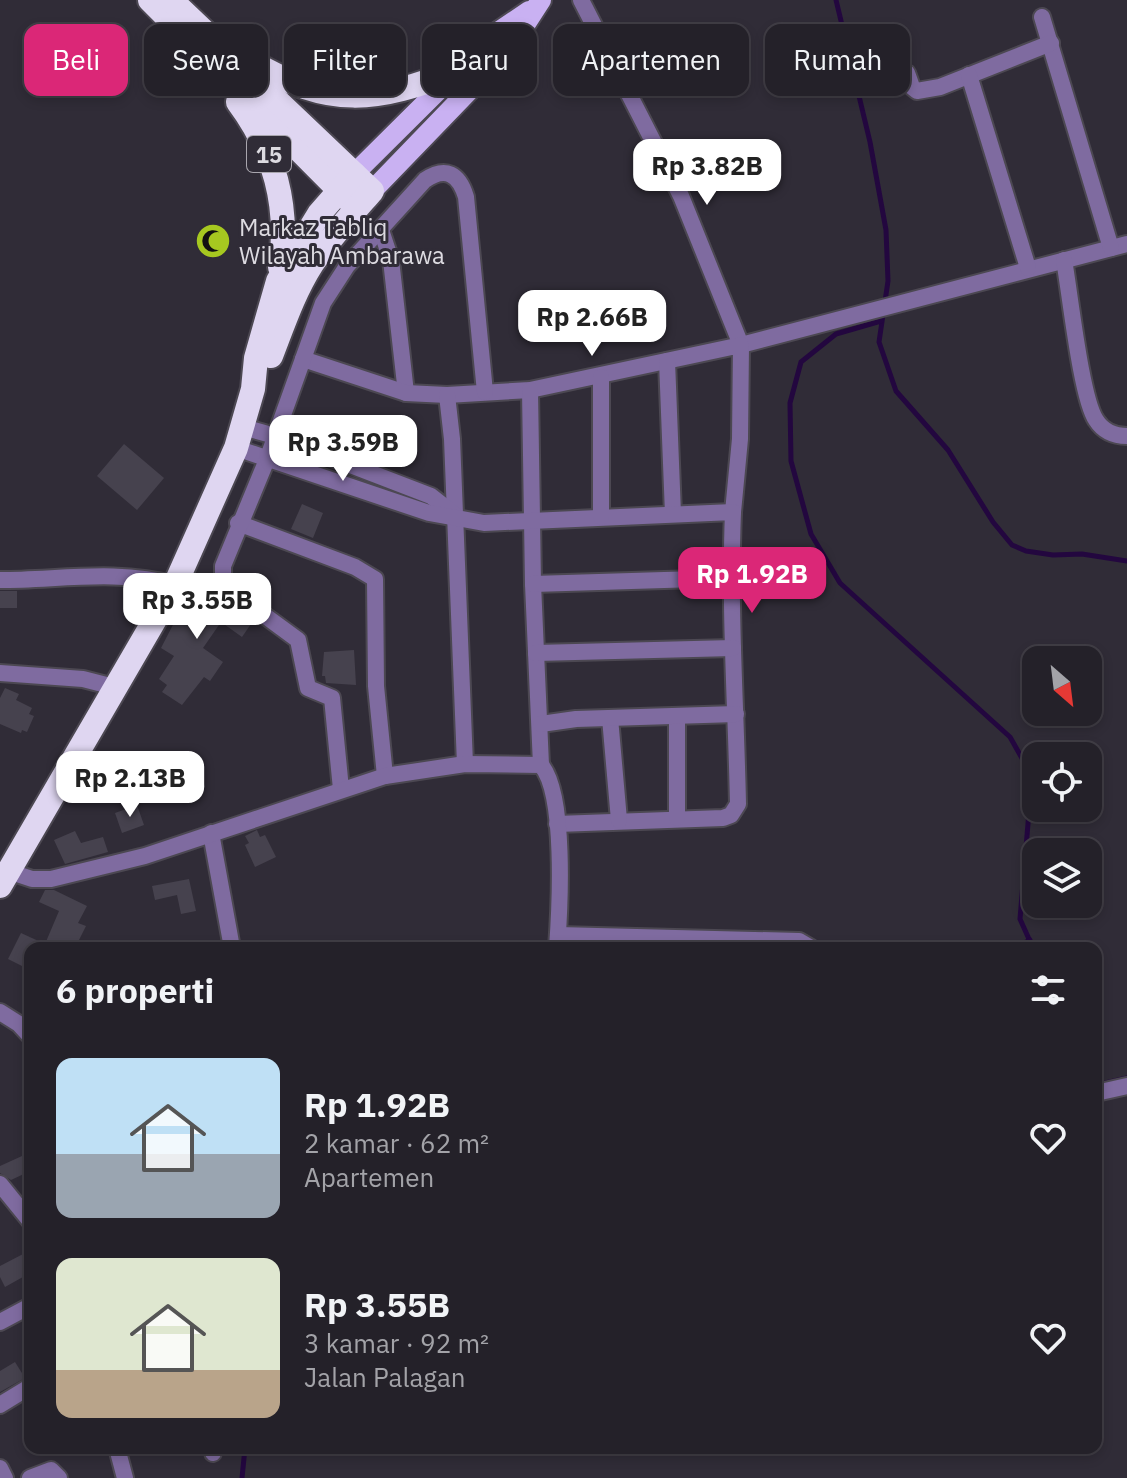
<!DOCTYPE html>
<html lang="id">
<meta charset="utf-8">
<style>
:root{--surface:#242129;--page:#302e35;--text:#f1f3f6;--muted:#a3a3a8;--line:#413e46;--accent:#db2777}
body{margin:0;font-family:"IBM Plex Sans",sans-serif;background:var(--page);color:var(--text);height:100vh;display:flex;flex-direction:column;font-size:30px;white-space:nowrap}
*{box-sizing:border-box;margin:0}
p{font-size:26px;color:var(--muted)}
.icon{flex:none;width:44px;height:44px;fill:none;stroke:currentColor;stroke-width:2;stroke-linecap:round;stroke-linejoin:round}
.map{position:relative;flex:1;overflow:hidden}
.side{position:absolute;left:24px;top:942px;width:1078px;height:512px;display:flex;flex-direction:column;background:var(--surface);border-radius:16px;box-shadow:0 4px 12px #0003,0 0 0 2px var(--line)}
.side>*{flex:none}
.banner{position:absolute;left:24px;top:24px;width:1080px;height:72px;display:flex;gap:16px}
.needle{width:52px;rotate:152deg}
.controls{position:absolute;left:1022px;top:646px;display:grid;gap:16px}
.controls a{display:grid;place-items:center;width:80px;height:80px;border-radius:16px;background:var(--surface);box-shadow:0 4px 12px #0003,0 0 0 2px var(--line);font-size:40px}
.price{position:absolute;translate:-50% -68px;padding:0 18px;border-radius:16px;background:#fff;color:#222;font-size:26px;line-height:52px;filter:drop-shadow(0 2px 4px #0008)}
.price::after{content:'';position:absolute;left:50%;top:48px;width:24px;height:18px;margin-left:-12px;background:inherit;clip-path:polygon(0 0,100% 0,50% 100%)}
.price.selected{background:var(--accent);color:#fff}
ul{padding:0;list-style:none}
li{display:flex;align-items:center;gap:24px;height:200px;padding:0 32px}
li span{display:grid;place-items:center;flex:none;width:224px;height:160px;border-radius:16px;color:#555}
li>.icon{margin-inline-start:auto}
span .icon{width:96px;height:96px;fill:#fffc;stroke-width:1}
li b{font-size:34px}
h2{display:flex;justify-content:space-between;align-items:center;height:96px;padding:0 32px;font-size:34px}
.tag{padding:0 28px;border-radius:16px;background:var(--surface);box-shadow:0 4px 12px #0003,0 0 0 2px var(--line);font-size:28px;line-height:72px}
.tag.selected{background:var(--accent);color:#fff}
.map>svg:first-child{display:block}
</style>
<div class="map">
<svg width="1127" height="1478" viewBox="0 0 1127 1478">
<rect width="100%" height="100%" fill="#302c37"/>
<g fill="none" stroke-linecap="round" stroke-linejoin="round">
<g stroke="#23073f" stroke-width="5">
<path d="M836 0 870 142 886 230 888 281 879 342 896 391 948 450 993 522 1012 545 1026 551 1053 555 1082 554 1127 561"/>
<path d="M881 321 836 334 801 362 790 403 791 461 811 534 840 583 1010 737 1032 776 1020 919 1033 948"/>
<path d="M1014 948 1030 940"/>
<path d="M1101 1084 1127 1078"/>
<path d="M242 1478 245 1448"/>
</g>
</g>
<g fill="#46424e">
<path d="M124 444 164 478 137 510 97 476Z"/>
<path d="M302 504 323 513 313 538 291 529Z"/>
<path d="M196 580 253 621 242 637 221 622 203 648 223 662 210 681 204 677 182 705 162 692 167 685 159 679 174 656 161 648Z"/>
<rect x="0" y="591" width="17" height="17"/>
<path d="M354 650 356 685 326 683 325 676H322L324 652Z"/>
<path d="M5 688 19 694 16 700 32 708 29 714 34 716 27 732 22 730 21 733 0 724V698Z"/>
<path d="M197 761 205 787 170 798 162 771Z"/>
<path d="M137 805 144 825 122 833 115 813Z"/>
<path d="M257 830 260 837 265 835 276 857 255 867 245 845 249 843 245 836Z"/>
<path d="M75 831 81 843 103 837 108 852 65 864 54 840Z"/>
<path d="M189 879 196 911 181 914 177 895 155 900 152 886Z"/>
<path d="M45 890H54L87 906 78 923 86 926 75 948H30V970L8 959 21 933 45 944 59 911 39 902Z"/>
<path d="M22 1156 28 1172 11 1180 0 1173V1166Z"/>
<path d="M25 1253 30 1263V1273L5 1287 0 1277V1266Z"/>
<path d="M15 1362 25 1378 0 1392V1371Z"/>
</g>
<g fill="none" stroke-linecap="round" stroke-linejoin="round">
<g stroke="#4c4852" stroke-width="20">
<g id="street">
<path d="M581 0 681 196 741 345 1127 244"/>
<path d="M1042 17 1111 248"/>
<path d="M907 73 912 87 917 91 940 87 1051 43"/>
<path d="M969 75 1028 268"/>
<path d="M381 230 391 260 406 393"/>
<path d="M1064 260C1070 293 1081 398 1096 420 1103 431 1114 436 1127 436"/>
<path d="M303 359 406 393 447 395 530 390 741 345 740 439 733 512"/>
<path d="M667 361 673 514"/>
<path d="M530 390 533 584 541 765"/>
<path d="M447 395 452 439 465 764"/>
<path d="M243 427 275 436 431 496 454 514"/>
<path d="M236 448 429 513 484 523 733 512C729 610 736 706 738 804L731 815 723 818 557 824"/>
<path d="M601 517V377"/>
<path d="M238 523 355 567 375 579 376 686 385 776"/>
<path d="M0 580C59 580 117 569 175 585"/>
<path d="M533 584 730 578"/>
<path d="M536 653 733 648"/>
<path d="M0 673 83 679 118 688"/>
<path d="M677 716V818"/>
<path d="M610 718 619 820"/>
<path d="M541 724 576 719 736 714"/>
<path d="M341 789 332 698 308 688 298 640 230 590 223 579V566L268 457 323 303 347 266 425 180C446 166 459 174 466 197L485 392"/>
<path d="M211 833 232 948"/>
<path d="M8 871 32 879H51L145 856 385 776 465 764 541 765C566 794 560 907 557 948"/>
<path d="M558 935 799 941 811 948"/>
<path d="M0 1012 19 1024 30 1036"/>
<path d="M1096 1093 1127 1086"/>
<path d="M0 1184 30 1221"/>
<path d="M0 1322 30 1306"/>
<path d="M0 1405 26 1389"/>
<path d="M117 1448 125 1478"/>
<path d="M212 1448 213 1453"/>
<path d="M0 1468 5 1478"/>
<path d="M30 1478 51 1470 59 1478"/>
</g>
</g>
<g stroke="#4c4852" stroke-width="24">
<g id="primary">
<path d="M354 174 495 34 529 11"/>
<path d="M372 191 510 48 541 0"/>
</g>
</g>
<g stroke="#4c4852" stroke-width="28">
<g id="highway">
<path d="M150 0 350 201"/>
<path d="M171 0 372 191C351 215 330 238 312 264 294 292 283 325 271 356"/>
<path d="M252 62C330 108 375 103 458 70"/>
<path d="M238 102C274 150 290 207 280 267"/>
<path d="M0 886 175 585 236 448 253 389 256 358 278 281 319 214 354 174"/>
</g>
</g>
<use href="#street" stroke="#7f6ba0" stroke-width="16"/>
<use href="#primary" stroke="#c9b1f2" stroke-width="20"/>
<use href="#highway" stroke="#dfd6f1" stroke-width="24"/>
</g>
<defs>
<g id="mosque-disc" transform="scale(1.8)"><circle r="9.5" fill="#a6c820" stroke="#302c37"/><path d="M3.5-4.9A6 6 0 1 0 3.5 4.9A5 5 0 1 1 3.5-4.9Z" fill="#111"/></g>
</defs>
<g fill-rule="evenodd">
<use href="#mosque-disc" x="213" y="241"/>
</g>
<g text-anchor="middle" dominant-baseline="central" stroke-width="6" stroke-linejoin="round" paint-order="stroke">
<rect fill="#302c37" stroke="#a9a6ae" stroke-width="2" x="247" y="136" width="44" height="36" rx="6"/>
<g font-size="22" font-weight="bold" fill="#dddbe1">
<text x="269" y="154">15</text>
</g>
<g font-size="24" fill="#dddbe1" stroke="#302c37" text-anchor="start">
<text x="239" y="227">Markaz Tabliq<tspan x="239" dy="28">Wilayah Ambarawa</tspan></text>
</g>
</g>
</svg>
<div class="controls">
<a><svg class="needle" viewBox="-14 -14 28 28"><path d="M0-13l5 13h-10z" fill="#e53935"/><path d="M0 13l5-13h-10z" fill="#a3a3a8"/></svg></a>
<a><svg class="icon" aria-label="locate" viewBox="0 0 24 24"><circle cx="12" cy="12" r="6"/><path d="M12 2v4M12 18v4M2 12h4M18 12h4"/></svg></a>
<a><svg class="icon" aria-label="layers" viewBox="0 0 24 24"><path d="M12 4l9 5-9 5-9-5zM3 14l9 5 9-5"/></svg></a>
</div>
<b class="price" style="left:707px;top:207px">Rp 3.82B</b>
<b class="price" style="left:592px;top:358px">Rp 2.66B</b>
<b class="price" style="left:343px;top:483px">Rp 3.59B</b>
<b class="price selected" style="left:752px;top:615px">Rp 1.92B</b>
<b class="price" style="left:197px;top:641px">Rp 3.55B</b>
<b class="price" style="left:130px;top:819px">Rp 2.13B</b>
<div class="banner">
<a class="tag selected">Beli</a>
<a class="tag">Sewa</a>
<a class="tag">Filter</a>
<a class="tag">Baru</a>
<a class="tag">Apartemen</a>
<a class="tag">Rumah</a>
</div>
<section class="side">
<h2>6 properti<svg class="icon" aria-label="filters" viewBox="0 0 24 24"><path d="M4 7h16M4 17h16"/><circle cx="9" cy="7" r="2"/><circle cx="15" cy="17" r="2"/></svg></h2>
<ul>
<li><span style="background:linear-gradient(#bfe0f5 60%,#9aa5b1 0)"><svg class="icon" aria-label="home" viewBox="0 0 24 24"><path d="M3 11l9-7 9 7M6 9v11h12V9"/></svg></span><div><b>Rp 1.92B</b><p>2 kamar · 62 m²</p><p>Apartemen</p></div><svg class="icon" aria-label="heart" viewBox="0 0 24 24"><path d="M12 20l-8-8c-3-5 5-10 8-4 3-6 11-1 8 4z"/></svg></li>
<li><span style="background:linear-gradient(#dfe7d0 70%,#b9a48a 0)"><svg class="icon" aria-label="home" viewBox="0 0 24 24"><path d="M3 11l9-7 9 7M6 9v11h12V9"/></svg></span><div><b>Rp 3.55B</b><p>3 kamar · 92 m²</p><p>Jalan Palagan</p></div><svg class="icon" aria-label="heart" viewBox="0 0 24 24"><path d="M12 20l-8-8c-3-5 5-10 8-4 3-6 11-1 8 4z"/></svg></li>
</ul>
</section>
</div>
